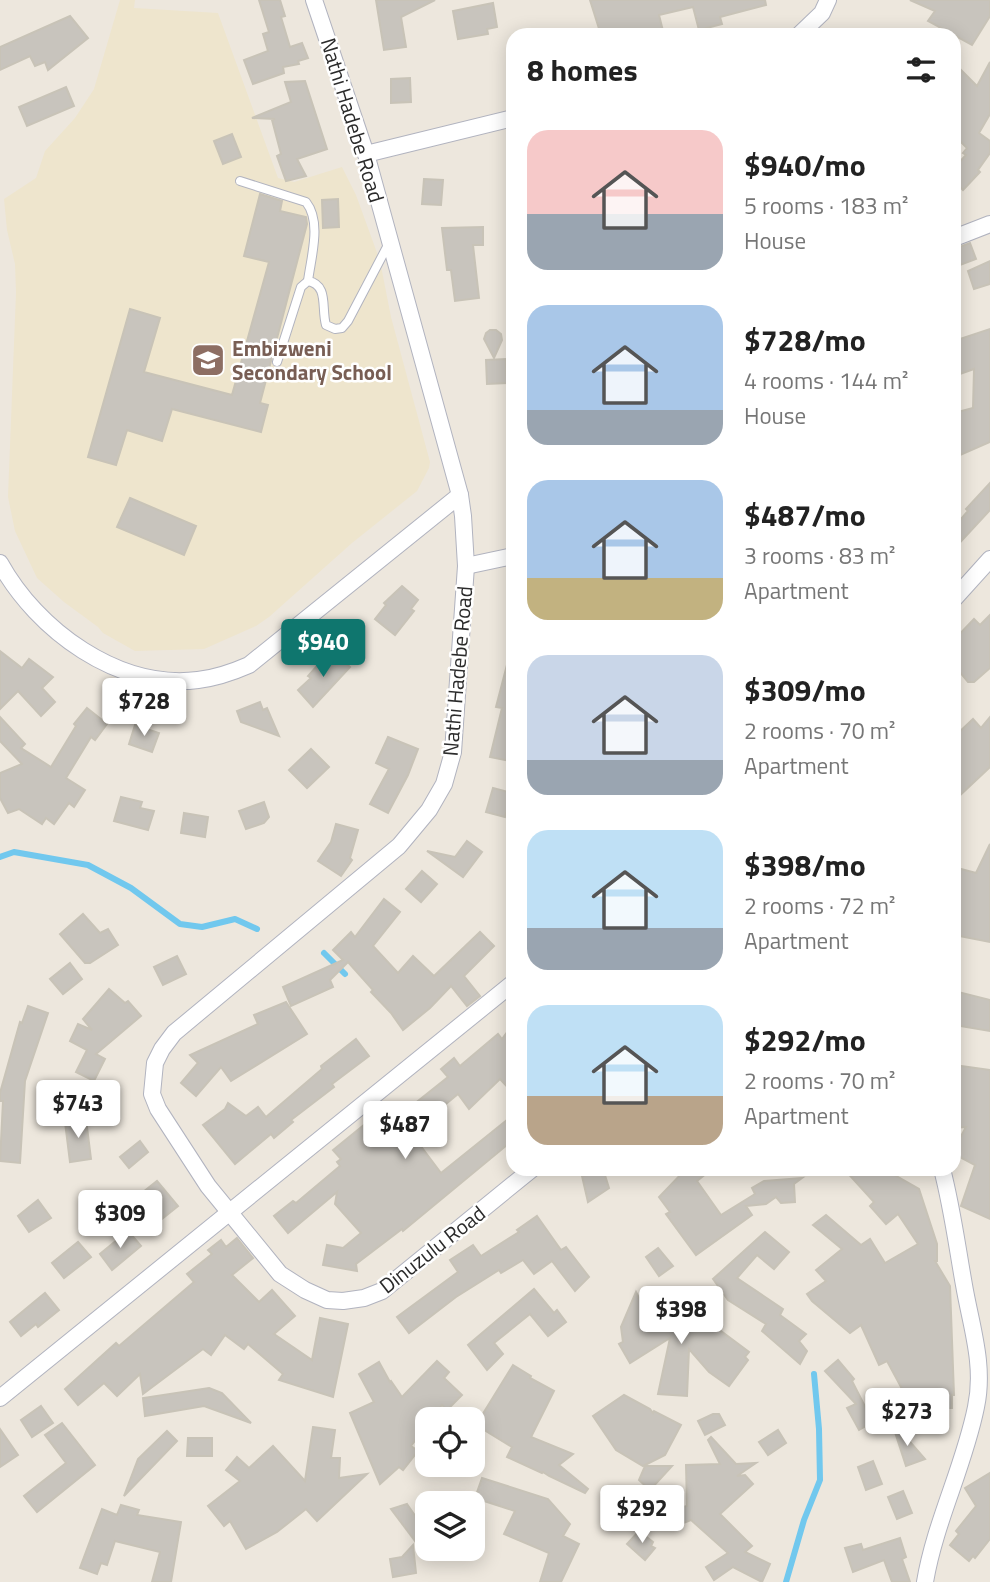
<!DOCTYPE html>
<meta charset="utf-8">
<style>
:root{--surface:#fff;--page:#f2f2f2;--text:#222;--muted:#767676;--accent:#0f766e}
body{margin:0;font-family:"Titillium Web",sans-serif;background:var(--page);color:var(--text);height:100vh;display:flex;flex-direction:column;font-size:26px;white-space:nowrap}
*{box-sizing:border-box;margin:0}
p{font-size:23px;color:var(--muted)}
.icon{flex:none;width:38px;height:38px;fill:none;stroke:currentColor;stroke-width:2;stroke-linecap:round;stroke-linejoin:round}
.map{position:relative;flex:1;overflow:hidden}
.details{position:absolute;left:506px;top:28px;width:455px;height:1148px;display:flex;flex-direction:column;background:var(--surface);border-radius:21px;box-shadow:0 4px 18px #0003}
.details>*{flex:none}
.fabs{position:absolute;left:415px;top:1407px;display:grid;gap:14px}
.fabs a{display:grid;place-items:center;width:70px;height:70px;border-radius:14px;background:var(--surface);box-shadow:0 4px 18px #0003;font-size:35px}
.price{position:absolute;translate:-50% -60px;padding:0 16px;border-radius:7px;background:#fff;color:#222;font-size:23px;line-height:46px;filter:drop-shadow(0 2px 4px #0008)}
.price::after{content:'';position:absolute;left:50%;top:42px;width:21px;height:16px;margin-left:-10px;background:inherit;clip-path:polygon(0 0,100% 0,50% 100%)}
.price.selected{background:var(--accent);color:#fff}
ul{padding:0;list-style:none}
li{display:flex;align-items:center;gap:21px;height:175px;padding:0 21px}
li span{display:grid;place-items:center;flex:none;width:196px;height:140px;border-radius:21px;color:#555}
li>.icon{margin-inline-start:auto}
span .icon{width:84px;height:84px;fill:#fffc;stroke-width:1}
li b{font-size:30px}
h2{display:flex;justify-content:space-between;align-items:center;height:84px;padding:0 21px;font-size:30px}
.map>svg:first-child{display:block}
</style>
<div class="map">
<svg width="990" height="1582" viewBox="0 0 990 1582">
<rect width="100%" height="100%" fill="#ede7dd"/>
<path fill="#eee5cd" d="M120 0H135L134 8 218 13 278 178 294 182 342 167 356 195 380 261 391 317 430 462 429 468 417 491 352 543 269 617 256 626 204 649 135 651 103 633 98 627 64 602 37 578 15 531 8 497 16 292 15 264 7 230 4 199 36 178 45 151 75 118 94 89Z"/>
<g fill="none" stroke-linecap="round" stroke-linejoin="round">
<g stroke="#71c8ee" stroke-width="6">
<path d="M0 857 14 852 88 865 131 888 180 924 202 927 235 919 257 929"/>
<path d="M324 953 345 974"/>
<path d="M786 1582 804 1520 820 1480 819 1429 814 1374"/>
</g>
</g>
<g fill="#c8c4bd" stroke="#c8c3b7" stroke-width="2">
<path d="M259 0H280L285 16 281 17 290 47 302 43 308 58 298 61 299 64 283 67 284 73 253 84 244 60 268 51 263 34 269 32Z"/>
<path d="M376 0H435L401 17 406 47 384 50Z"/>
<path d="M590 0H765L766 5 720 17 722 24 699 30 693 7 659 15 664 35H601Z"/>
<path d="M910 0H990V16L972 45 928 21 935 11Z"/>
<path d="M493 3 497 27 487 29 488 34 458 39 453 11Z"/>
<path d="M70 16 88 38 48 70 45 62 35 66 30 56 0 70V47Z"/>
<path d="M990 62V114L979 133 990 141V153L978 170 980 172 963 190 954 181V168L966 155 963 153 967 148 954 135V63L977 86Z"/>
<path d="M410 78 411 102 391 103V79Z"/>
<path d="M305 81 327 149 297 159 306 176 286 181 277 156 281 154 272 120 275 119 252 118 291 102 285 82Z"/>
<path d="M66 87 74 106 27 126 19 107Z"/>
<path d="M232 134 241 157 223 164 214 141Z"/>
<path d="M424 179 443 180 441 205 422 204Z"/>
<path d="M260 194 282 201 280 211 306 217 307 224 260 403 268 405 261 432 172 409 162 441 127 430 116 465 88 457 130 309 160 318 144 372 232 395 269 262 244 256Z"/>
<path d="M338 199 339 227 323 228 322 200Z"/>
<path d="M483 227V245H473L479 298 455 301 451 270H447L442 228Z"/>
<path d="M970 243 976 259 960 265 954 249Z"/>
<path d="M990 261V284L974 289 968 271Z"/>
<path d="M990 329V442L958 456 954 446V435L959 433 954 413 973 408 974 369 954 376V341Z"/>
<path d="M490 330H496L501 334 502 340 494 358 484 339 486 333Z"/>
<path d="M506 359 507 383 487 384 486 360Z"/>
<path d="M990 483V510L954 549V527L968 511 966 509Z"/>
<path d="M130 498 196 526 184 555 117 527Z"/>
<path d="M402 586 418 600 411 609 414 611 395 635 375 619 386 605 384 603Z"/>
<path d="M990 615V668L974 682H968L954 665V640L974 619 980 625Z"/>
<path d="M0 651 22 668 29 659 53 677 42 688 55 702 41 716 18 691 0 709Z"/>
<path d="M335 653 350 667 313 707 298 690 311 678 308 676 324 658 328 661Z"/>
<path d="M508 661 513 662V749L510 761 490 757 502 708 496 707Z"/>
<path d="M260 702 263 710 267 708 279 736 241 722 237 711Z"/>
<path d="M87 708 107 724 95 740 91 737 66 778 85 790 74 807 69 803 54 824 46 818 42 824 19 809 8 813 0 798V773L22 764 0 741V717L25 744 21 748 51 767 76 726 74 724Z"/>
<path d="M990 717V767L954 801V737L973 719 981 728Z"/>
<path d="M135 725 159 733 152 752 129 744Z"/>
<path d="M388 737 418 749 408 775 388 813 370 804 389 769 376 763Z"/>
<path d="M311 749 329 767 307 788 289 770Z"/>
<path d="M493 788 512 793 505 817 486 812Z"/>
<path d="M121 797 142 802 140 808 154 811 148 830 114 821Z"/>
<path d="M264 802 269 817 264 823 246 829 239 811Z"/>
<path d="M184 813 208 817 205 837 181 833Z"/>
<path d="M336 824 358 830 350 858 352 860 341 876 318 861 331 842Z"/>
<path d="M467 841 482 852 463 877 427 851 455 857Z"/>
<path d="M990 844V942L954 935V867L976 873Z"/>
<path d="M422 871 437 884 421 902 406 889Z"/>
<path d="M384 899 400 912 373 946 398 973 413 956 434 976 480 932 494 946 464 976 480 996 467 1006 451 986 430 1008 403 1030 391 1013 371 992 373 990 348 962 330 980 333 987 291 1006 283 987 343 960 333 950 351 932 355 937Z"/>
<path d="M83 914 100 933 108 929 118 945 90 963H85L60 934Z"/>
<path d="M177 956 186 974 163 985 154 967Z"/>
<path d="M70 963 82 979 63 994 50 979Z"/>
<path d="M109 989 125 1003 128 1001 141 1016 96 1054 105 1059 94 1081 76 1072 87 1050 70 1041 78 1024 92 1030 83 1019Z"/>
<path d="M954 991 990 1000V1031L954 1025Z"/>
<path d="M286 1002 307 1034 231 1081 221 1067 196 1096 181 1083 198 1063 190 1055 258 1024 254 1015Z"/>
<path d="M28 1006 48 1013 25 1081 20 1163 0 1161 3 1101H0V1093L20 1022 22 1023Z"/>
<path d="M513 1024V1093L500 1079 469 1109 458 1094 411 1133 441 1173 513 1115V1140L403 1231 402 1229 356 1264 357 1271 323 1265 327 1245 343 1248 361 1233 335 1204 337 1192 288 1233 274 1216 293 1201 296 1203 340 1166 337 1162 341 1159 333 1150 375 1116 384 1128 448 1077 441 1069 454 1058 460 1066 498 1034 502 1039Z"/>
<path d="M356 1039 369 1056 332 1084 334 1087 291 1120 293 1122 274 1138 271 1134 235 1164 203 1125 225 1109 228 1103 246 1116 258 1107 266 1117 322 1069 321 1066Z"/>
<path d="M954 1065 990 1070V1219L961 1206 975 1165 954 1154V1149L966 1127 954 1128Z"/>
<path d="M86 1119 91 1159 70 1162 65 1122Z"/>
<path d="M140 1141 148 1152 129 1168 120 1157Z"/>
<path d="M686 1169H712L697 1181 721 1215 755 1194 752 1188 764 1181 802 1178 794 1184 795 1202 781 1203 776 1197 766 1204 746 1206 752 1215 696 1255 666 1214 670 1212 659 1197Z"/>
<path d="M844 1169H884L919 1189 937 1244V1261H935L950 1286 954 1395H952V1408H937L936 1395 924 1400 922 1394 908 1400 887 1361 879 1365 861 1325 850 1333 812 1301 807 1294 826 1281 816 1270 842 1249 813 1225 826 1215 861 1245 870 1239 885 1263 918 1244 898 1214 886 1224 870 1206 874 1202Z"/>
<path d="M604 1172 609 1188 588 1202 582 1176Z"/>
<path d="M157 1181 178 1206 158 1222 137 1197Z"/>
<path d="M38 1200 51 1218 29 1232 18 1216Z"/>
<path d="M537 1216 561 1250 566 1247 589 1277 575 1291 552 1261 534 1274 523 1260 501 1273 499 1270 456 1297 409 1333 397 1317 458 1272 450 1260 473 1245 481 1256 519 1232 517 1230Z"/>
<path d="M128 1231 141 1246 112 1270 100 1254Z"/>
<path d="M765 1232 789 1252 774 1269 757 1255 737 1278 783 1309 780 1315 806 1334 799 1341 807 1351 800 1364 762 1331 766 1324 728 1300 713 1279Z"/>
<path d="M237 1238 253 1258 232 1275 259 1302 272 1290 295 1316 274 1334 312 1360 320 1318 348 1324 333 1397 279 1380 283 1374 248 1344 244 1349 225 1335 211 1355 203 1349 143 1394 140 1374 117 1396 104 1383 78 1405 65 1389 116 1343 119 1346 194 1282 187 1274 212 1254 208 1250 221 1240 226 1247Z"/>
<path d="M78 1242 91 1257 64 1278 52 1263Z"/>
<path d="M658 1248 673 1266 659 1276 646 1257Z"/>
<path d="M534 1289 554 1313 557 1310 566 1322 548 1336 530 1314 494 1343 503 1354 487 1370 468 1345Z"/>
<path d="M636 1292 645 1310 653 1303 680 1332 708 1310 718 1322 713 1325 749 1352 745 1357 748 1360 729 1386 709 1372 689 1349 687 1396 658 1394 670 1338 630 1363 619 1344 623 1342 621 1327Z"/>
<path d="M45 1293 59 1310 38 1327 36 1324 21 1336 10 1322Z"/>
<path d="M838 1360 854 1379 852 1381 873 1422 859 1430 847 1408 856 1404 825 1371Z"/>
<path d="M437 1361 449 1372 444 1378 462 1395 447 1410 442 1405 431 1419H427V1425L411 1446 418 1451 403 1470 399 1467 380 1484 350 1413 374 1402 359 1374 379 1362 390 1382 391 1381 402 1397Z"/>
<path d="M513 1365 531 1376 530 1378 554 1391 531 1437 573 1454 559 1465 588 1489 585 1493 549 1476 543 1472 542 1473 507 1457 512 1447 476 1425Z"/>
<path d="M209 1388 222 1393 251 1423 204 1406 145 1416 143 1398Z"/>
<path d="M624 1395 650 1409 653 1413 654 1411 681 1425 665 1455 643 1466 616 1450 593 1416Z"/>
<path d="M41 1406 53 1423 32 1437 21 1420Z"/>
<path d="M713 1414H719L725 1425 705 1435 698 1421Z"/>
<path d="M891 1420 925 1459 906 1466Z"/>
<path d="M62 1423 95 1465 37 1512 24 1496 66 1463 45 1435Z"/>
<path d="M313 1427 335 1430 331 1458H340L339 1478 367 1474 317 1521 306 1509 277 1532 246 1549 230 1521 224 1526 208 1506 240 1481 226 1470 237 1457 249 1468 273 1446 305 1481Z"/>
<path d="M0 1429 18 1455 0 1467Z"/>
<path d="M778 1430 786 1443 768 1455 759 1442Z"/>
<path d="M167 1431 177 1441 124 1496 138 1459Z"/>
<path d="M711 1437 736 1464 756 1463 737 1476 745 1475 753 1484 720 1514 752 1546 745 1552 770 1564 762 1582 733 1567 714 1580 706 1567 728 1553 691 1520 681 1524 676 1509 687 1506 686 1465 720 1464 708 1440Z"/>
<path d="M188 1438H212V1456H187Z"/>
<path d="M873 1461 882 1484 866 1490 858 1467Z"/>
<path d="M645 1466H672L650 1490 639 1480Z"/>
<path d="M990 1473V1539L975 1558 973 1556 969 1561 950 1545 959 1534 956 1531 976 1506 965 1488Z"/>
<path d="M482 1478 548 1499 570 1524 563 1536 579 1544 561 1582H540L549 1553 504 1534 515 1511 475 1498Z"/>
<path d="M903 1491 912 1513 897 1519 888 1497Z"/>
<path d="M407 1504 427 1533V1557L391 1509Z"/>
<path d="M121 1505 139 1510 137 1515 181 1522 171 1582H152L160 1552 115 1541 107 1565 101 1563 97 1574 80 1568 102 1509 117 1515Z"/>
<path d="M639 1531 653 1542 651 1546 655 1548 645 1560 627 1544Z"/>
<path d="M900 1538 906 1557 902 1559 910 1582H892L884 1560 853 1572 845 1548 861 1544 863 1550Z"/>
<path d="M413 1545 416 1573 393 1577 390 1559 402 1557Z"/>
</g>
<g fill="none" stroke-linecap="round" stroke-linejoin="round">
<g stroke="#b1b3bf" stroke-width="10">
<g id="service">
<path d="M240 181 306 202C322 222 311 257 308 281"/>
<path d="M277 362 301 287 308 281C329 285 321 308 326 325L335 329 342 328 348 321 389 243"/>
</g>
</g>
<g stroke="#b1b3bf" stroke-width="18">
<g id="minor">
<path d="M314 0 366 154 460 495 463 516 466 566 453 752 444 784 429 810 399 846 174 1033 162 1049 155 1063 152 1094 158 1109 208 1186 280 1274 305 1290 327 1300 343 1301 364 1298 382 1291 532 1169"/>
<path d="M799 35 822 13 828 0"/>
<path d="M366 154 513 118"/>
<path d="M954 238 990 224"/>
<path d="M0 563C37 630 118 690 198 680 216 678 233 672 249 665L460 495"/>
<path d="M466 566 513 556"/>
<path d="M954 599 990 559"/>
<path d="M0 1398 513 983"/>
<path d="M925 1582C935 1522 964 1467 976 1407 985 1365 971 1326 964 1285 957 1246 952 1207 942 1169"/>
</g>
</g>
<use href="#service" stroke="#fff" stroke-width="8"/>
<use href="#minor" stroke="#fff" stroke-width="16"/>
</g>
<defs>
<g id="school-square" transform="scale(1.75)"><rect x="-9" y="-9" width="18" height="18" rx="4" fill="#8d6e63" stroke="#fff"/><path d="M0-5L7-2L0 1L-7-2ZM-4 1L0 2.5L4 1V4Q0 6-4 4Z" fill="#fff"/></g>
</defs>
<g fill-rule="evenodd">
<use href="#school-square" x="208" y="360"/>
</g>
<g text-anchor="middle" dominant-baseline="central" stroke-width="5" stroke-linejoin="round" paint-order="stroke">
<g font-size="21" fill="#2b2b2b" stroke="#fff">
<text transform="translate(353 120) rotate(73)">Nathi Hadebe Road</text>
<text transform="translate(457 671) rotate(-85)">Nathi Hadebe Road</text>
<text transform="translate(432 1249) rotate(-38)">Dinuzulu Road</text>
</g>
<g font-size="21" font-weight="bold" fill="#785e54" stroke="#fff" text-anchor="start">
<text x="232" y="348">Embizweni<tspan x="232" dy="24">Secondary School</tspan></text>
</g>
</g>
</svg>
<div class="fabs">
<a><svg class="icon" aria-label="locate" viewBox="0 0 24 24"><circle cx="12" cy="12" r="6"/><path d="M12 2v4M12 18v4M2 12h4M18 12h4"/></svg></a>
<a><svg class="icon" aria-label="layers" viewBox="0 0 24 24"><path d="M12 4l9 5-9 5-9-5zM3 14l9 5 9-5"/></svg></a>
</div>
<b class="price selected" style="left:323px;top:679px">$940</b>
<b class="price" style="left:144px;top:738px">$728</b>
<b class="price" style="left:78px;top:1140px">$743</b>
<b class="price" style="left:405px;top:1161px">$487</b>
<b class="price" style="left:120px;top:1250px">$309</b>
<b class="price" style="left:681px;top:1346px">$398</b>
<b class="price" style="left:907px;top:1448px">$273</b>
<b class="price" style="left:642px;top:1545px">$292</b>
<section class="details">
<h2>8 homes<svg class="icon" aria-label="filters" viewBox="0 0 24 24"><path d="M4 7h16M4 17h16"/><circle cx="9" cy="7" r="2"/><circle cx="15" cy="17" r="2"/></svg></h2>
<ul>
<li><span style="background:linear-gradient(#f6c9c9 60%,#9aa5b1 0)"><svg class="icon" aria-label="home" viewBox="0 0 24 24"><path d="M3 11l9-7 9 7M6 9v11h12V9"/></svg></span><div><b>$940/mo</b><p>5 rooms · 183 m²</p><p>House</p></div></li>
<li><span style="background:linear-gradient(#a9c7e8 75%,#9aa5b1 0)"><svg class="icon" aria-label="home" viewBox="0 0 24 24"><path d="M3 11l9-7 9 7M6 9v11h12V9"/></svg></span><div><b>$728/mo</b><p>4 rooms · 144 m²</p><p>House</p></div></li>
<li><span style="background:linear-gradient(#a9c7e8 70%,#c2b280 0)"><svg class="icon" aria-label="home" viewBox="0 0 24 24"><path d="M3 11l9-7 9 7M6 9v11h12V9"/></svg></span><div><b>$487/mo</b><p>3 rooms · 83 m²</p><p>Apartment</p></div></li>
<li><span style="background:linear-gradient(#c9d6e8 75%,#9aa5b1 0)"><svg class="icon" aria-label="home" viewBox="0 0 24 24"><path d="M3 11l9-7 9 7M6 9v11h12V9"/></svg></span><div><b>$309/mo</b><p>2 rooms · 70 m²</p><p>Apartment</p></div></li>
<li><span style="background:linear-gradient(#bfe0f5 70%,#9aa5b1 0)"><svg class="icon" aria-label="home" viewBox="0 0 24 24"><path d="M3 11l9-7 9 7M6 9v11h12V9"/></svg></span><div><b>$398/mo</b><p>2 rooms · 72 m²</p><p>Apartment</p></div></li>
<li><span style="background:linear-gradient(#bfe0f5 65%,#b9a48a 0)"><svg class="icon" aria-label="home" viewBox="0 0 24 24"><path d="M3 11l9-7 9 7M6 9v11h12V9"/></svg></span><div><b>$292/mo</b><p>2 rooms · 70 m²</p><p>Apartment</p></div></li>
</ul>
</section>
</div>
